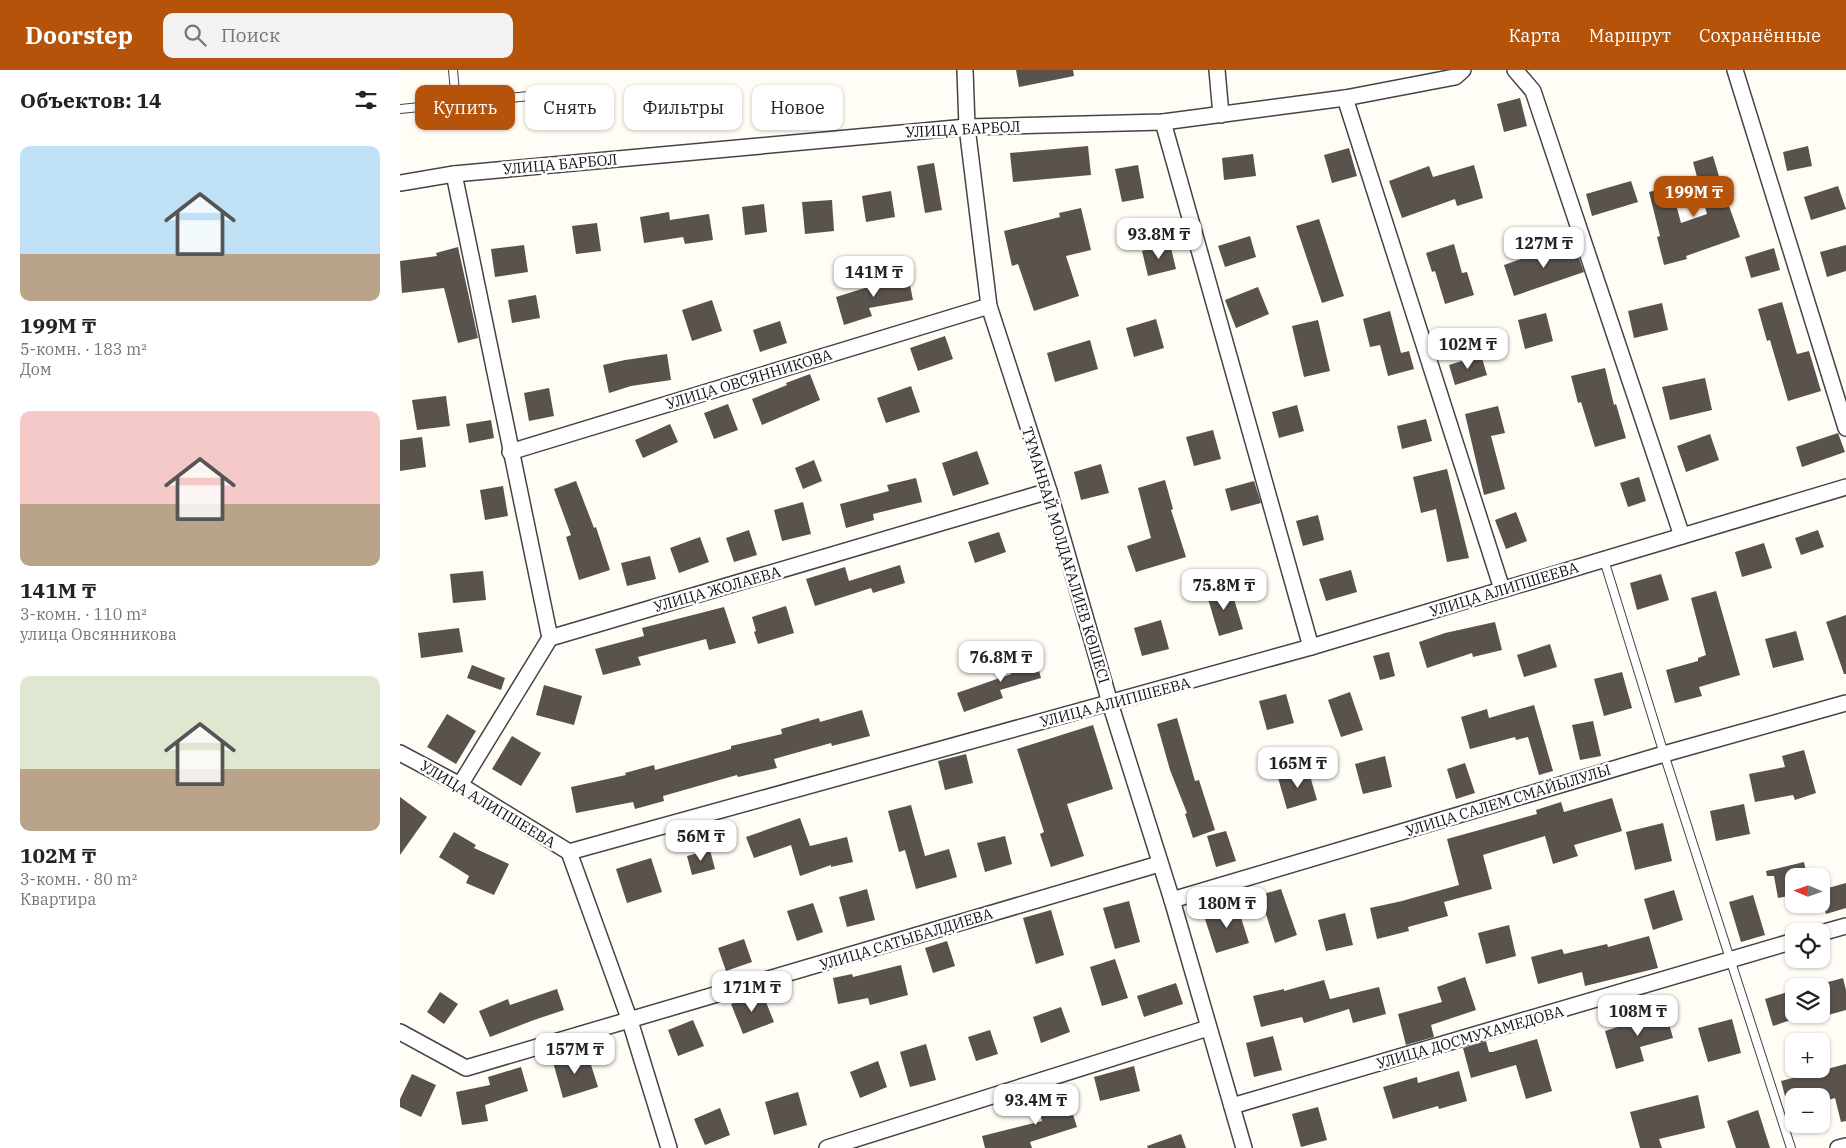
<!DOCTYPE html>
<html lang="ru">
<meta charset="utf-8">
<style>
:root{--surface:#fff;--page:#f2f2f2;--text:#222;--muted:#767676;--accent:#b45309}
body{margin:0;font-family:"IBM Plex Serif",serif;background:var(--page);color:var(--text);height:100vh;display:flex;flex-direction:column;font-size:19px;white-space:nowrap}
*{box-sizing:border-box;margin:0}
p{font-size:16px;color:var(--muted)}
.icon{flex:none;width:28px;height:28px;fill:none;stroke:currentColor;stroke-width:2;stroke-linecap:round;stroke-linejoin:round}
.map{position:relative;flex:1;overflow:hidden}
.details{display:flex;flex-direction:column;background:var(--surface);width:400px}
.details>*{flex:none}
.top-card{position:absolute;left:15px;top:15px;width:475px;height:45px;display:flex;gap:10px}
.needle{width:32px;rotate:272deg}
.tools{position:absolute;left:1385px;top:798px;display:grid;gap:10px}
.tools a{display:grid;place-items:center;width:45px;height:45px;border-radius:10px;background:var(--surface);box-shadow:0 1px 4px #0004;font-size:25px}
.price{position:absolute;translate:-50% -42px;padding:0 11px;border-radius:10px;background:#fff;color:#222;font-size:16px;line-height:32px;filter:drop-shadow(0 1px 2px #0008)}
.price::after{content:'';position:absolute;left:50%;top:30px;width:15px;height:11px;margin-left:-8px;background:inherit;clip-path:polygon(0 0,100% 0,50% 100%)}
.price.on{background:var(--accent);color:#fff}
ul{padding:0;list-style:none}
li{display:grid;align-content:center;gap:10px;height:265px;padding:0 20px}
li span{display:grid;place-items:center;height:155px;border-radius:10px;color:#555}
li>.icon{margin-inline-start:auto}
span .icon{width:90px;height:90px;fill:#fffc;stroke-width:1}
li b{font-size:21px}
h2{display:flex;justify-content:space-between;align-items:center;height:60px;padding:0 20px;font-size:21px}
.pill{padding:0 18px;border-radius:10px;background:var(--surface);box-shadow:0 1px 4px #0004;font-size:18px;line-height:45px}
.pill.on{background:var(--accent);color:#fff}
header{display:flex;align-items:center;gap:30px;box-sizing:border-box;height:70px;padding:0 25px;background:var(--accent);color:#fff}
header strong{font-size:24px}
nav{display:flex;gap:28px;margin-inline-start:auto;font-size:18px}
.search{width:350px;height:45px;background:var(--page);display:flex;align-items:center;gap:12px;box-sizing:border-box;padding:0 18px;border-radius:10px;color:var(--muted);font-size:19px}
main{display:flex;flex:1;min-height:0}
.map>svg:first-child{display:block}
</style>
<header>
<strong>Doorstep</strong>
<div class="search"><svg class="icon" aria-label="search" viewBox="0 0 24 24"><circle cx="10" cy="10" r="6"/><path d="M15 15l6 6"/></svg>Поиск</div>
<nav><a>Карта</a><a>Маршрут</a><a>Сохранённые</a></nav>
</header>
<main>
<section class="details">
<h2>Объектов: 14<svg class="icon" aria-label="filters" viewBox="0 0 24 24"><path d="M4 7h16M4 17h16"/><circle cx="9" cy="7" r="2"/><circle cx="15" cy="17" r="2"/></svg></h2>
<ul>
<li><span style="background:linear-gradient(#bfe0f5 70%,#b9a48a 0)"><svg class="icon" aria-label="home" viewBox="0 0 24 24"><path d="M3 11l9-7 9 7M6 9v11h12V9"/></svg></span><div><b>199M ₸</b><p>5-комн. · 183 m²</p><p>Дом</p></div></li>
<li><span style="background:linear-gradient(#f6c9c9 60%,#b9a48a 0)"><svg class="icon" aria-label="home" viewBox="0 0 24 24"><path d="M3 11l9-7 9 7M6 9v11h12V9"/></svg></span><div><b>141M ₸</b><p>3-комн. · 110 m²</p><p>улица Овсянникова</p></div></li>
<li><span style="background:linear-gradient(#dfe7d0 60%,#b9a48a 0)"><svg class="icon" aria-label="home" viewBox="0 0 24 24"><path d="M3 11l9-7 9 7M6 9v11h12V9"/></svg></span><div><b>102M ₸</b><p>3-комн. · 80 m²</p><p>Квартира</p></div></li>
</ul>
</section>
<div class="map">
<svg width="1446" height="1078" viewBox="0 0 1446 1078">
<rect width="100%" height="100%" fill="#fffdf5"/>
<g fill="#5a524d">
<path d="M616 0H673L674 6 619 17Z"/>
<path d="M1120 28 1127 56 1104 62 1097 34Z"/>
<path d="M688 76 691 105 613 112 610 83Z"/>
<path d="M1408 76 1412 96 1387 101 1383 82Z"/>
<path d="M949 78 957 106 932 113 924 85Z"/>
<path d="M853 84 856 106 824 110 822 88Z"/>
<path d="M1313 86 1328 137 1329 136 1340 167 1286 186 1287 189 1264 195 1257 167 1260 166 1249 122 1271 116 1281 153 1307 144 1293 92Z"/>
<path d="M534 93 542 140 525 143 517 96Z"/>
<path d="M738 95 744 128 722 132 715 99Z"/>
<path d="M1074 95 1083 128 1057 136 1055 129 1002 148 989 111 1029 96 1033 107Z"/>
<path d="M1231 111 1238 132 1192 146 1186 124Z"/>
<path d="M1438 116 1446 139 1411 150 1404 127Z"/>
<path d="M491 121 495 147 466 152 462 126Z"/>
<path d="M432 130 434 161 405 164 402 132Z"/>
<path d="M364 134 367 162 345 165 342 137Z"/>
<path d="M681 138 691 180 666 186 679 226 634 241 618 194 612 196 604 161 660 147 659 143Z"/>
<path d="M269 142 270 150 309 144 313 170 285 174 283 167 244 173 240 147Z"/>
<path d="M919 149 944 226 922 233 896 156Z"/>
<path d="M197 153 201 181 176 184 172 156Z"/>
<path d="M850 166 856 187 825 197 818 176Z"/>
<path d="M1173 171 1184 202 1114 226 1104 195Z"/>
<path d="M770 174 776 199 748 206 742 181Z"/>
<path d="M1054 174 1062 203 1067 202 1074 225 1045 234 1035 201 1032 202 1026 183Z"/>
<path d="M124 175 128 202 95 207 91 179Z"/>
<path d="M1446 175V201L1427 207 1420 182Z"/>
<path d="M58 177 78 268 58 273 44 218 2 223 0 191 37 186 36 183Z"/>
<path d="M1374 178 1380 200 1351 208 1345 187Z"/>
<path d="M508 205 513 230 469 238 472 246 444 255 436 227 481 213 480 209Z"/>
<path d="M858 217 869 244 836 258 825 230Z"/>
<path d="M136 225 140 248 112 253 108 230Z"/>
<path d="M312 230 322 261 292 271 282 240Z"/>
<path d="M1382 232 1397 284 1409 281 1421 321 1388 331 1370 270 1367 271 1358 239Z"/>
<path d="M1262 233 1268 260 1234 268 1228 241Z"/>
<path d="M990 241 1001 283 1009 281 1014 299 988 306 980 275 970 277 963 249Z"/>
<path d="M1146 243 1153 271 1125 279 1118 250Z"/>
<path d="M756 249 764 278 734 287 726 258Z"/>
<path d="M918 250 930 301 904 307 892 256Z"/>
<path d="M380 251 387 273 360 282 353 260Z"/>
<path d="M545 266 553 289 518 301 510 278Z"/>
<path d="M690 270 698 299 655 312 647 283Z"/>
<path d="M267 284 271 310 231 316 209 323 203 295 225 290Z"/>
<path d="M1081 285 1087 305 1055 315 1049 295Z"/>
<path d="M1205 298 1214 335 1216 334 1226 368 1195 377 1181 332 1178 333 1171 306Z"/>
<path d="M410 304 420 330 362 355 352 329 387 315 386 313Z"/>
<path d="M1305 308 1312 340 1270 350 1262 317Z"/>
<path d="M511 316 520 342 486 353 477 328Z"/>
<path d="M149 318 154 346 129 351 124 323Z"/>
<path d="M46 326 50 356 17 360 12 330Z"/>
<path d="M328 334 338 360 314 369 304 343Z"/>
<path d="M897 335 904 361 879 368 872 342Z"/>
<path d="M1098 336 1105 363 1091 366 1105 419 1084 425 1065 344Z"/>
<path d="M1026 349 1032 371 1002 379 997 356Z"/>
<path d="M91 350 94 368 69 373 66 354Z"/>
<path d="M270 354 278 372 243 388 235 370Z"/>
<path d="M813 360 821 389 794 396 786 367Z"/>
<path d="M1438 363 1445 382 1402 397 1396 377Z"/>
<path d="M1310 364 1319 390 1286 402 1277 376Z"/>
<path d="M22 367 26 397 0 401V370Z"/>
<path d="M577 381 589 414 553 426 542 393Z"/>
<path d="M414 390 422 411 403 419 395 398Z"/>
<path d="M701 394 709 423 681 430 674 402Z"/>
<path d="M1047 399 1069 488 1047 492 1036 439 1021 443 1013 407Z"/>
<path d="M1239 407 1246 431 1228 437 1220 413Z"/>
<path d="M516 408 522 432 473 444 474 450 446 458 440 434 489 421 487 415Z"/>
<path d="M765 410 773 439 771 440 786 487 736 502 727 476 751 468 738 418Z"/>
<path d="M176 411 194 458 196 457 210 500 179 510 166 467 171 465 154 419Z"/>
<path d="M854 411 861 433 831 441 825 419Z"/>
<path d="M103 416 108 446 85 450 80 420Z"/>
<path d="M403 432 411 464 382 471 374 440Z"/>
<path d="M1116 442 1127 471 1106 479 1095 450Z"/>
<path d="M918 445 924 470 903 476 896 451Z"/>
<path d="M349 460 357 485 334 492 326 468Z"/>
<path d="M1418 460 1424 477 1401 485 1395 468Z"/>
<path d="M599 462 606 482 575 493 568 472Z"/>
<path d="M300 467 309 492 279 503 270 478Z"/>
<path d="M1364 473 1372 498 1342 507 1335 482Z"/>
<path d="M250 486 256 509 227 516 221 493Z"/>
<path d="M500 495 505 513 473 523 471 518 415 536 406 509 445 497 449 511Z"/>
<path d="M951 500 957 522 926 531 919 509Z"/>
<path d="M83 501 86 530 53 533 50 504Z"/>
<path d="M1261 504 1269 530 1237 540 1230 513Z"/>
<path d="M830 516 843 559 819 566 806 522Z"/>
<path d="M1316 521 1340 605 1299 617 1302 626 1275 633 1266 600 1298 591V588L1306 585 1291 528Z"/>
<path d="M386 536 394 563 358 574 354 562 356 561 352 547Z"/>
<path d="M324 537 336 573 309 580 306 569 238 587 241 595 203 605 195 579 244 566 242 558Z"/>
<path d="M1446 545V604H1444L1426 552Z"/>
<path d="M761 550 769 579 742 586 734 558Z"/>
<path d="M1095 552 1102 580 1073 587 1072 583 1027 598 1019 572 1045 563Z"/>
<path d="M59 558 63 582 21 588 18 563Z"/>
<path d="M1396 561 1404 590 1373 598 1365 569Z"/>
<path d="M1150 574 1157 597 1124 607 1117 585Z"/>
<path d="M989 582 995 606 980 610 973 586Z"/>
<path d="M634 583 641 608 600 620 603 628 564 642 557 623 611 604 607 591Z"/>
<path d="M72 595 105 608 101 620 67 608Z"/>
<path d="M1222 602 1232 638 1204 646 1194 609Z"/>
<path d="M144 615 182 626 174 655 136 645Z"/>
<path d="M950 622 963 660 941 667 928 630Z"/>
<path d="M886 624 894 653 867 660 859 631Z"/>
<path d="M1134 635 1153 701 1139 705 1128 667 1116 670 1115 667 1070 679 1061 647 1087 639 1089 648Z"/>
<path d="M462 640 470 666 432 676 431 673 374 689 377 698 338 707 337 705 263 726 264 731 235 739 233 732 176 743 171 717 226 705 225 703 254 695 255 700 331 679V676L382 664 381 659 419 648 420 652Z"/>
<path d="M47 644 76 661 56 694 27 677Z"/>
<path d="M777 648 795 711 799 710 815 760 793 768 785 744 787 743 770 700 757 654Z"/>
<path d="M1193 651 1201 686 1180 690 1172 655Z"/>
<path d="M693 655 713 719 667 734 684 786 651 797 640 764 644 762 617 679Z"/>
<path d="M112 666 141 683 121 716 92 699Z"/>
<path d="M1404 680 1416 723 1395 730 1393 725 1355 732 1349 704 1385 697 1382 686Z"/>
<path d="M566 684 573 713 545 720 538 691Z"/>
<path d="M985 686 992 717 963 724 955 694Z"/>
<path d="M1065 693 1075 723 1056 729 1047 699Z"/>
<path d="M908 699 917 730 887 739 878 708Z"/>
<path d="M0 727 27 747 0 785Z"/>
<path d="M1212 728 1222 761 1174 775 1178 786 1153 794 1145 766 1083 785 1092 819 1044 832 1048 846 1008 857 1009 861 977 869 970 838 1002 831 1059 815 1047 769 1137 744 1136 740 1161 732 1164 742Z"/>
<path d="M1344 734 1350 764 1316 771 1310 741Z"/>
<path d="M511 735 525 786 549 779 557 807 516 819 505 780 499 782 488 741Z"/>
<path d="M400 748 410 776 447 767 453 792 431 797V795L400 806 391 775 354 788 346 767Z"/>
<path d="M1263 753 1272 791 1235 800 1226 762Z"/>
<path d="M826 761 836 791 816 797 807 766Z"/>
<path d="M54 762 76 775 74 778 109 794 94 825 66 813 69 806 39 787Z"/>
<path d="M605 766 612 794 585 802 577 773Z"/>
<path d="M310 780 315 799 292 805 287 786Z"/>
<path d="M251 788 262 822 227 833 216 799Z"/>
<path d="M1404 792 1407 806H1394V825L1378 828 1374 806H1367L1366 801Z"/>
<path d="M1446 813V838L1426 844 1421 826V820Z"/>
<path d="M467 819 475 850 447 857 439 827Z"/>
<path d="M881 819 897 865 875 873 860 825Z"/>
<path d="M1274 820 1283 850 1253 860 1244 829Z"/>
<path d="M1353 825 1365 865 1341 872 1329 832Z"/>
<path d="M729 831 740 872 715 879 703 838Z"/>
<path d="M413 833 423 862 397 871 387 841Z"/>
<path d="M837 835 849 873 816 883 804 846Z"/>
<path d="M651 840 664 885 636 894 623 848Z"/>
<path d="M945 843 953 875 926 881 918 850Z"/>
<path d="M1109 855 1116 886 1086 894 1078 863Z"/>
<path d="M1249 866 1258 898 1185 916 1182 902 1138 914 1131 887 1162 879 1164 884 1207 874 1208 877Z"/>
<path d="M344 869 352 892 326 901 318 878Z"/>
<path d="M547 871 555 896 533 903 525 878Z"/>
<path d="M715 889 728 928 702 936 690 897Z"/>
<path d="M501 895 508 925 470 935 468 928 438 934 433 908 452 904 453 907Z"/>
<path d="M1065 907 1076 940 1031 955 1034 967 1006 975 998 944 1042 932 1037 917Z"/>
<path d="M1443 908 1446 920V940L1421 947V914Z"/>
<path d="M924 910 930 929 979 917 986 944 953 953 949 939 904 953 902 947 861 957 853 926 884 919V921Z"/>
<path d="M776 913 783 934 744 947 737 926Z"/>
<path d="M157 919 164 940 134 950 90 967 79 941 108 929 110 935Z"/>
<path d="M1394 920V949L1373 956 1365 929Z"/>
<path d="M40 922 58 934 44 954 27 942Z"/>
<path d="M362 922 374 952 343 964 331 934Z"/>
<path d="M1264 936 1273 968 1240 977 1244 991 1216 999 1205 961 1240 950 1238 943Z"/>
<path d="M661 937 670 962 641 973 633 947Z"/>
<path d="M1332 949 1341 983 1308 992 1298 958Z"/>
<path d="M293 950 304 976 278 986 268 960Z"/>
<path d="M590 960 598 984 576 991 568 967Z"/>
<path d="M873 966 882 1000 854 1007 846 973Z"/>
<path d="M1137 969 1152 1021 1126 1029 1116 995 1071 1008 1063 978 1086 971 1089 982H1092Z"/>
<path d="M526 974 536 1010 510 1017 500 982Z"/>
<path d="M187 982 198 1017 163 1028 153 992Z"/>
<path d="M478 991 487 1017 460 1028 450 1002Z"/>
<path d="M1446 994V1051L1441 1052 1435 1028 1421 1032V1026H1385L1381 1011Z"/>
<path d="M734 996 740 1021 700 1031 694 1007Z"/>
<path d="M121 997 128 1021 85 1035 88 1051 62 1055 56 1022 90 1015 88 1007Z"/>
<path d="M1059 1001 1067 1031 1039 1039 1038 1036 993 1049 983 1017 1017 1007 1018 1013Z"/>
<path d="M12 1004 36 1015 21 1047 0 1037V1029Z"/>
<path d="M398 1022 407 1055 374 1065 365 1032Z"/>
<path d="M666 1023 677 1057 630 1072 632 1078H585L582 1066 642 1051 637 1032Z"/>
<path d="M1298 1025 1305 1058 1259 1069 1262 1078H1240L1230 1042Z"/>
<path d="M918 1037 927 1070 901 1077 892 1044Z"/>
<path d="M320 1038 330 1065 305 1075 294 1049Z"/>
<path d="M1358 1040 1370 1078H1336L1327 1051Z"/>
<path d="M781 1064 786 1078H748L747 1076Z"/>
</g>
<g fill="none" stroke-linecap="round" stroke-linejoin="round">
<g stroke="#444" stroke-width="10">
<g id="service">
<path d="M53 0 56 33"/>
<path d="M0 39 179 21"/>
<path d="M1204 490 1264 684 1391 1078"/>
</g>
</g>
<g stroke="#444" stroke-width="18">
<g id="minor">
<path d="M565 0 567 57 589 236 649 421 710 633 772 830 844 1078"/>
<path d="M817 0 821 45"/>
<path d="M1115 0 1133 21 1282 466"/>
<path d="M1335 0 1446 358"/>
<path d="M945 28 1102 519"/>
<path d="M763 52 911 577"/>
<path d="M54 104 150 568"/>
<path d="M0 113 54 104 567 57 763 52 945 28 1055 7 1063 0"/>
<path d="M110 382 589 236"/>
<path d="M0 683 60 715 169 782 911 577 1446 417"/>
<path d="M60 715 150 568 649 421"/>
<path d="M169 782 230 951 269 1078"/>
<path d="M772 830 1264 684 1446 633"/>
<path d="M1421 863 1446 856"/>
<path d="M0 962 66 998 759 794"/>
<path d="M832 1036 1394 871"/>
<path d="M427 1078 808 958"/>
<path d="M1438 1078 1446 1076"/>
</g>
</g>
<use href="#service" stroke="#fff" stroke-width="8"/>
<use href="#minor" stroke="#fff" stroke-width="15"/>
</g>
<g text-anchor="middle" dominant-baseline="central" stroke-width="5" stroke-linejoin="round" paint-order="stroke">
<g font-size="15" fill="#111" stroke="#fff">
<text transform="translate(563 59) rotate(-3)">УЛИЦА БАРБОЛ</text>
<text transform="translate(160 94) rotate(-5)">УЛИЦА БАРБОЛ</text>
<text transform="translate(349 309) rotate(-17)">УЛИЦА ОВСЯННИКОВА</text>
<text transform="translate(666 485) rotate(73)">ТҰМАНБАЙ МОЛДАҒАЛИЕВ КӨШЕСІ</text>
<text transform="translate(317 519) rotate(-16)">УЛИЦА ЖОЛАЕВА</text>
<text transform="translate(1104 519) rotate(-17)">УЛИЦА АЛИПШЕЕВА</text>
<text transform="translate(715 632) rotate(-15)">УЛИЦА АЛИПШЕЕВА</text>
<text transform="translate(1108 730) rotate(-17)">УЛИЦА САЛЕМ СМАЙЫЛУЛЫ</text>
<text transform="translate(88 734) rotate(31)">УЛИЦА АЛИПШЕЕВА</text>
<text transform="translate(506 869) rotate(-17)">УЛИЦА САТЫБАЛДИЕВА</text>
<text transform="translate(1070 967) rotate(-16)">УЛИЦА ДОСМУХАМЕДОВА</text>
</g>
</g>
</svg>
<div class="tools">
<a><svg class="needle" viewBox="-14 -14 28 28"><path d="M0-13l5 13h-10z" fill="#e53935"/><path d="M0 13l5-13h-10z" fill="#767676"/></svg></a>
<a><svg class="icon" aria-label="locate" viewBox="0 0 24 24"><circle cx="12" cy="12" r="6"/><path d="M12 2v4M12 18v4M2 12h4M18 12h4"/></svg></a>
<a><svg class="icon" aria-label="layers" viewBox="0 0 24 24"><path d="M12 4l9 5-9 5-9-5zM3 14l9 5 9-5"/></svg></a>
<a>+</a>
<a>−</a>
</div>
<b class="price on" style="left:1294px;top:148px">199M ₸</b>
<b class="price" style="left:759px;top:190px">93.8M ₸</b>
<b class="price" style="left:1144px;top:199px">127M ₸</b>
<b class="price" style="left:474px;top:228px">141M ₸</b>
<b class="price" style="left:1068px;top:300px">102M ₸</b>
<b class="price" style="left:824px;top:541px">75.8M ₸</b>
<b class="price" style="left:601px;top:613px">76.8M ₸</b>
<b class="price" style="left:898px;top:719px">165M ₸</b>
<b class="price" style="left:301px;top:792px">56M ₸</b>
<b class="price" style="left:827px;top:859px">180M ₸</b>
<b class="price" style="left:352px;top:943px">171M ₸</b>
<b class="price" style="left:1238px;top:967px">108M ₸</b>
<b class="price" style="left:175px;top:1005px">157M ₸</b>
<b class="price" style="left:636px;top:1056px">93.4M ₸</b>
<div class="top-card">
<a class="pill on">Купить</a>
<a class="pill">Снять</a>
<a class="pill">Фильтры</a>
<a class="pill">Новое</a>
</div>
</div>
</main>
